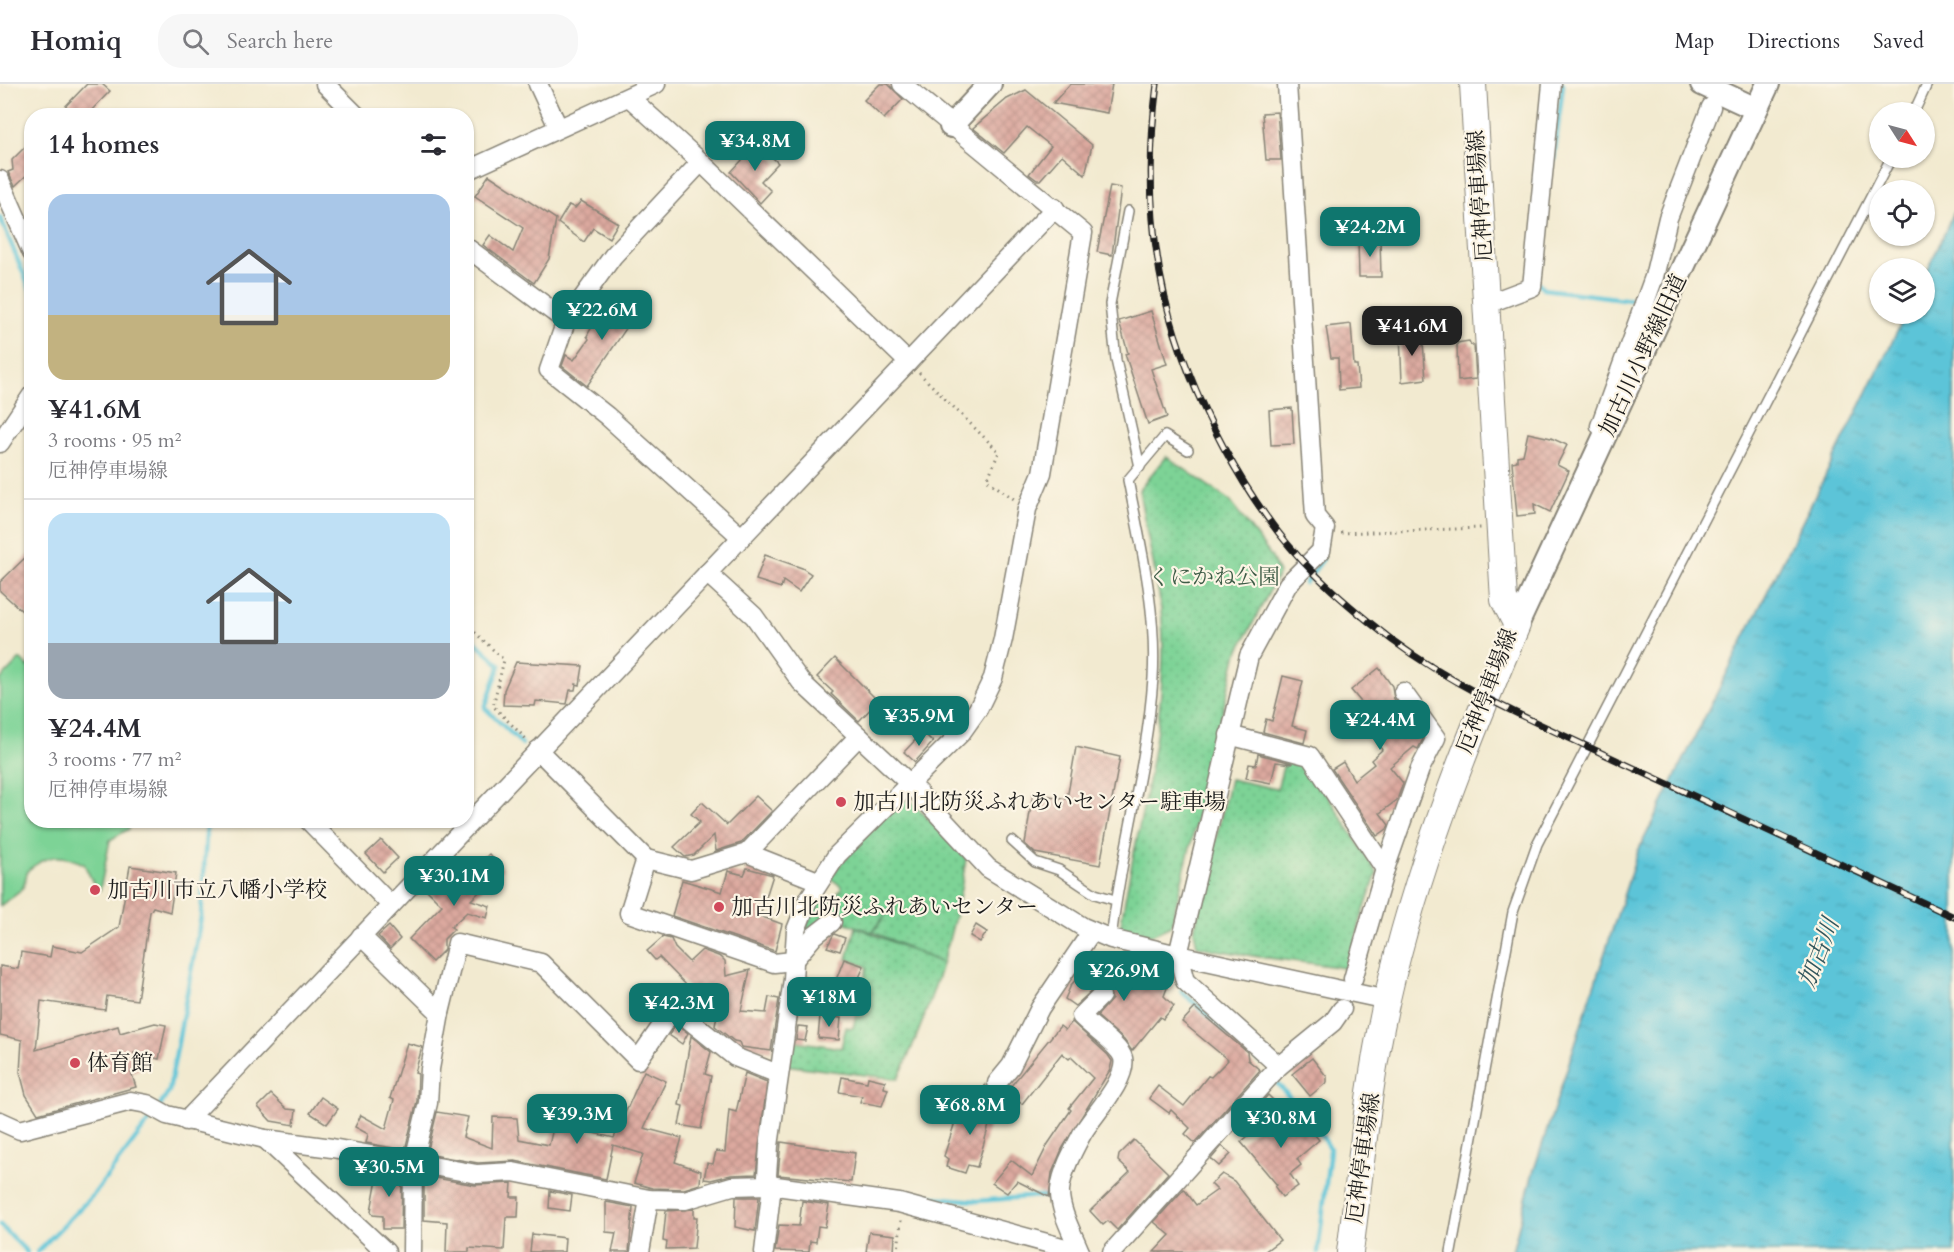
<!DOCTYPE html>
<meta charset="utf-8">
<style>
:root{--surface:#fff;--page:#f7f7f7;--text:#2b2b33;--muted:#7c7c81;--line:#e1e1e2;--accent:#0f766e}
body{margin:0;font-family:Cardo,"Noto Serif JP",serif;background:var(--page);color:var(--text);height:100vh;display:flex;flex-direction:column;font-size:22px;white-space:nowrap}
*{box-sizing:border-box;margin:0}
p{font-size:20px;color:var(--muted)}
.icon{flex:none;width:33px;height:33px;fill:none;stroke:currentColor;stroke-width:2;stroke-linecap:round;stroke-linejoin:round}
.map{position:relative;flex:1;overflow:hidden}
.panel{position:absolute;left:24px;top:24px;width:450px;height:720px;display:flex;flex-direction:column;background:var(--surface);border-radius:24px;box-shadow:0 2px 4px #0004}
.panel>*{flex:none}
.needle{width:39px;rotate:126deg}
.tools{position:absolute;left:1869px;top:18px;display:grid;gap:12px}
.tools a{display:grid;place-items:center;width:66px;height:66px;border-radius:50%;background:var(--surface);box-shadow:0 2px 4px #0004;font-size:30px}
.price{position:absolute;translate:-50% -51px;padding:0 14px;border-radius:12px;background:var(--accent);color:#fff;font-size:20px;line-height:39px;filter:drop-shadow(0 2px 3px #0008)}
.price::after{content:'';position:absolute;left:50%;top:36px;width:18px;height:14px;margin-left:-9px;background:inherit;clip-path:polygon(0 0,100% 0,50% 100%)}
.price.selected{background:#222;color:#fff}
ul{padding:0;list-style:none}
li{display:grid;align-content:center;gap:12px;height:318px;padding:0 24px}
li+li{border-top:2px solid var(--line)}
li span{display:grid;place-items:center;height:186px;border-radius:18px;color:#555}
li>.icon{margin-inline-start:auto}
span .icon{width:108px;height:108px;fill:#fffc;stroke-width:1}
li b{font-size:26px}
h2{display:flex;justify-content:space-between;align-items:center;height:72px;padding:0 24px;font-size:26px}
header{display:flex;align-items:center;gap:36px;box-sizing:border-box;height:84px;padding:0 30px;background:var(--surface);border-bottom:2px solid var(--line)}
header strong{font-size:28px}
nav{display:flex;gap:33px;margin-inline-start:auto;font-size:21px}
.search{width:420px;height:54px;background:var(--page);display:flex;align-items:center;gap:15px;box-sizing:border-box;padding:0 21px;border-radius:24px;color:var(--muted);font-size:22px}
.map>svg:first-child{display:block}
</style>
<header>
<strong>Homiq</strong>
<div class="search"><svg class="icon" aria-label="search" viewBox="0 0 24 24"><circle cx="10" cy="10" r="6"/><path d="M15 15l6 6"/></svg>Search here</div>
<nav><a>Map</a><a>Directions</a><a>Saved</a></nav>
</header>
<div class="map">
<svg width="1954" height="1168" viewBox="0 0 1954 1168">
<defs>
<pattern id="grass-dots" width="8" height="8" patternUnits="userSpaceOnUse" patternTransform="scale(1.5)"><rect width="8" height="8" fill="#7dd396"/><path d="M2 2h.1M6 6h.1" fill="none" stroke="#6bb581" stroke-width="1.8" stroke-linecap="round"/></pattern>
<pattern id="water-ripples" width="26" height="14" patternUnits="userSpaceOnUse" patternTransform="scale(1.5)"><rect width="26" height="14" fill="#5cc4d8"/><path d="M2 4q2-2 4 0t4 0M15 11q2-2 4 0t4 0" fill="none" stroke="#4fa8b9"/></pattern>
<pattern id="building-cross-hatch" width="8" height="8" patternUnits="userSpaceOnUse" patternTransform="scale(1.5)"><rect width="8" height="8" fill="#dca99f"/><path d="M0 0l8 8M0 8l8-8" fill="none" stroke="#bc9188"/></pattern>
</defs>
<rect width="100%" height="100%" fill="#fcf5e5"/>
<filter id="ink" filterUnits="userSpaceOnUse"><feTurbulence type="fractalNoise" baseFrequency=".0167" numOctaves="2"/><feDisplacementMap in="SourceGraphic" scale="12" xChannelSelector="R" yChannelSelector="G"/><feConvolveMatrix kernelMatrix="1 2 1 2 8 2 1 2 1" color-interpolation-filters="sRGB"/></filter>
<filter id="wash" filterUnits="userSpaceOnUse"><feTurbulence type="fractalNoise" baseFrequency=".008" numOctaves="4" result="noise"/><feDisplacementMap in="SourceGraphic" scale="24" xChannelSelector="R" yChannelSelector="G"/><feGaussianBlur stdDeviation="1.35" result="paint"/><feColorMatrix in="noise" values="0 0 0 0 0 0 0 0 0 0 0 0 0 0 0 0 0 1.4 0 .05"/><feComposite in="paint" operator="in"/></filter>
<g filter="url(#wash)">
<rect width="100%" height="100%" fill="#f2ead0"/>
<g fill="url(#grass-dots)" stroke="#4c7859" stroke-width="1.5">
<path d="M1166 372 1230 417 1271 472 1279 489 1236 572 1171 842 1150 852 1120 846C1134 751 1164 656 1163 560 1163 508 1147 458 1139 406Z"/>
<path d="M1286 672 1308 681 1377 789 1361 835 1349 885C1299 876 1247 874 1197 862L1194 847 1230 695 1277 705Z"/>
<path d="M905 710 966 775C956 847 929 929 898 995L785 981 789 956 841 964 846 943 853 944 867 883 847 875 856 843 940 878 873 848 898 814 872 848 830 833 801 856 819 810 833 818 842 803 829 793Z"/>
</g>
<path fill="#7dd396" stroke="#4c7859" stroke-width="1.5" d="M20 575 28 583 31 580 32 736 130 737 129 745 110 756 100 806 96 805 84 780C60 769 49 770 28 786L23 804 0 822V596Z"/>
<path fill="url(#water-ripples)" stroke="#3c707a" stroke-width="1.5" d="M1954 128V1168H1512L1532 1092 1638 767 1906 230H1924L1925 192Z"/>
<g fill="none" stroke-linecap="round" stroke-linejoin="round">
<g stroke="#5cc4d8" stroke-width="4.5">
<path d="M1554 75 1563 0"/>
<path d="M0 133 32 210"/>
<path d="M1539 199 1543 205 1632 216"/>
<path d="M1305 499 1323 475"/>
<path d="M466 549 500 581 485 624 522 660"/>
<path d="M1181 907 1261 978"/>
<path d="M1273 994 1322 1052 1330 1065 1318 1168"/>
<path d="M160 1022 169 1007 201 833 207 736"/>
<path d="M888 1109 977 1117 1055 1111"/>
<path d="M0 1141 27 1168"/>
<path d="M37 1168 94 1110 155 1029"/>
</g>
</g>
<g id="blocks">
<g fill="url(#building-cross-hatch)">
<path d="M87 0H102L110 7 86 32H56Z"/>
<path d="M880 0H888L903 15 884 35 864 16Z"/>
<path d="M1070 0H1112L1107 29 1053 19Z"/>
<path d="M1026 6 1092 61 1085 91 1062 71 1040 96H1037L1029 90 1051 62 1027 43 1004 69 973 44 1007 15Z"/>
<path d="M1277 28 1281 76H1266L1262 29Z"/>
<path d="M32 56V86L15 102 8 88 13 86 12 76Z"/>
<path d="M758 59 778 79 761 97 771 107 760 119 731 88Z"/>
<path d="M489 91 556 135 549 175 534 199 483 161 490 151 513 168 523 144 475 112Z"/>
<path d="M1110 102 1121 104 1112 171 1097 168Z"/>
<path d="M581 117 618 139 609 154 593 144 584 158 558 139 569 121 575 124Z"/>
<path d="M1380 154 1381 193H1359L1358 155Z"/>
<path d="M622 210 640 224 587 302 562 282 566 271 574 276 589 255 587 252 594 239 599 241Z"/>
<path d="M1151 227 1167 280 1151 285 1167 333 1148 340 1125 270 1128 269 1119 237Z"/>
<path d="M1351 240 1354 281H1357L1359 304 1339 306 1338 274H1331L1326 243Z"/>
<path d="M1422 247 1426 295 1402 298 1400 249Z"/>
<path d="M1469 257 1471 261H1474L1476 295 1458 297 1457 259Z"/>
<path d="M1292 324 1294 360 1271 361 1269 326Z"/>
<path d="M1528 349 1551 354 1567 361 1557 381 1569 387 1550 428 1534 420 1535 430 1517 432 1512 378 1517 377V372L1523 371Z"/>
<path d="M32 467V536L0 507V498Z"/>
<path d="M765 471 802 484 811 490 799 508 783 497 781 504 756 496Z"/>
<path d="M835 574 878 617 859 637 831 610 833 608 817 593Z"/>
<path d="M516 578 583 582 580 601 576 600 575 606H570L567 620 536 617 535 622 503 621 504 606Z"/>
<path d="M1379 584 1392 602 1394 615 1423 655 1418 665 1414 663 1390 683 1403 699 1397 716 1380 729 1389 741 1387 745 1377 752 1332 685 1343 678 1354 696 1374 680 1371 676 1382 666 1366 642 1375 635 1351 606Z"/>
<path d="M1283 592 1303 597 1292 642 1307 646 1304 659 1263 648 1266 635 1272 637Z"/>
<path d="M923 648 933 658 915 678 904 668Z"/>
<path d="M1076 663 1120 673 1100 781 1035 769 1025 760 1033 709 1067 715Z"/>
<path d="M1258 670 1292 679V680L1276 678 1271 699 1246 694 1249 680 1256 681Z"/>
<path d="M756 712 772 727 741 759 716 767 714 751 694 771 685 773 674 763 700 738 691 730 702 718 727 741Z"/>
<path d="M381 756 398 774 383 788 366 770Z"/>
<path d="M489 770 503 785 471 816 490 822 487 834 467 828 451 843 454 845 444 855V866L432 878 409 855 442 821 426 805 437 796 449 808Z"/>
<path d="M130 782 176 789 170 828 153 823 150 828 137 916 107 912 105 926 41 917 36 966 118 942 120 949 155 939 166 941 159 975 134 969 140 985 131 988 136 1003 38 1030 26 1011 20 988 22 956 0 951V882L18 885 21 868 50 873 52 862 82 868 119 843Z"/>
<path d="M747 784 773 791 760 832 782 840 775 867 672 832 682 796 722 808 728 787 744 791Z"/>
<path d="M976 841 987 848 980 858 970 852Z"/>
<path d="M389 842 400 855 390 865 378 852Z"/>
<path d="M834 850 845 854 840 867 827 863Z"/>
<path d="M663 853 671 855 675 864 689 878 702 866 721 873 725 877 726 892 750 886 741 927 766 929 769 913 779 915 771 967 741 963 739 958 734 957 715 942 722 903 706 913 699 903 693 908 659 873 655 876 647 867Z"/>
<path d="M844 875 864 882 859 894 863 896 854 918 831 909Z"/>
<path d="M1091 879 1100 886 1105 885 1114 893 1123 883 1142 902 1150 892 1167 904 1164 912 1174 922 1163 935 1160 933 1132 967 1124 956 1097 932 1112 915 1108 904 1098 901 1075 922 1065 915 1071 901Z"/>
<path d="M804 893 816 897 811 914 802 911Z"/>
<path d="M1195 924 1247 968 1248 976 1260 986 1195 1059 1185 1050 1190 1044 1171 1026 1169 1029 1149 1014 1158 1002 1184 1022 1208 992 1211 993 1228 976 1182 938Z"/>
<path d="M820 932 841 934 839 956 818 954Z"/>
<path d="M1072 938 1108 971 1112 977 1110 986 1062 1065 1052 1089 1049 1113 1017 1097 1007 1109 992 1099 1011 1076 1032 1092 1048 1060 1071 1026 1069 1024 1093 994 1071 973 1069 975 1062 969 1022 1020 1006 1008 1060 942 1065 946Z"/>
<path d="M676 940 688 949 682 960 669 951Z"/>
<path d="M798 942 808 943 805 957 796 956Z"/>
<path d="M691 952 711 968 705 990 711 992 701 1045 679 1041 683 1022 679 1021Z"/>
<path d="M407 959 422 963 415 989 418 990 417 1017 405 1066 366 1059 368 1050 355 1043 361 1031 386 1045 394 1016 390 1014Z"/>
<path d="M1312 974 1327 993V998L1310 1012 1292 990Z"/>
<path d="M644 987 666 997 644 1044 682 1054 675 1078 701 1087 700 1100 684 1105 652 1104 634 1099 643 1070 613 1061 606 1095 515 1077 478 1079 427 1070 437 1028 468 1033 463 1053 492 1064 493 1033 517 1034 519 1055 549 1061 554 1040 614 1054Z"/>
<path d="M745 989 767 998 756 1090 731 1091 711 1096 704 1095 707 1079 713 1080 716 1067 725 1068 729 1026 736 1028Z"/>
<path d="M842 993 867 998 868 993 885 997 884 1004 888 1005 882 1022 860 1018 862 1012 839 1008Z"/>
<path d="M985 1001 990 1008 998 1010 977 1083 968 1081 965 1089 946 1083 948 1075 944 1072 956 1035 975 1041Z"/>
<path d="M271 1010 287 1025 296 1026 294 1041 271 1037 258 1023Z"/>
<path d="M1268 1011 1274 1017 1267 1026 1260 1020Z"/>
<path d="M321 1013 338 1025 327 1040 310 1029Z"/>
<path d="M1270 1029 1284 1041 1298 1030 1319 1056 1297 1075 1301 1081 1290 1090 1298 1102 1282 1113 1275 1103 1277 1101 1241 1058 1261 1041Z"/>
<path d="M1134 1056 1168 1089 1117 1146 1108 1137 1103 1141 1090 1127 1130 1088 1118 1077 1119 1071Z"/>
<path d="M781 1058 855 1069 851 1098 778 1091Z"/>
<path d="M1222 1062 1231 1070 1219 1082 1211 1075Z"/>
<path d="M379 1084 402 1088 401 1145H383V1132L373 1131 371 1127Z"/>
<path d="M1222 1090 1234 1097 1280 1156 1264 1168H1154L1170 1151 1154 1138 1184 1105 1196 1121 1217 1106 1211 1100Z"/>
<path d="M424 1092 475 1101 512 1099 511 1113H519L518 1133H506L504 1166 469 1164V1168H446L447 1138 424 1136Z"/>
<path d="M550 1107 572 1111 570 1127 549 1124Z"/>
<path d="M736 1113H759L755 1147 735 1143Z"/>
<path d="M802 1117 829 1121 825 1143 818 1142 816 1158 810 1157 809 1168 775 1167 779 1141 799 1142Z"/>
<path d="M606 1118 633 1123 629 1168H612L616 1149 606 1148Z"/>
<path d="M694 1125V1133H697L694 1164 666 1165 667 1158 663 1157 666 1127Z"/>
<path d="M869 1148 895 1151 894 1168H866Z"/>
<path d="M532 1150 565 1154 564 1168H530Z"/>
</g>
</g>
</g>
<g filter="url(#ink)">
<use href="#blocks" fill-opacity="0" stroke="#878376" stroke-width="1.5"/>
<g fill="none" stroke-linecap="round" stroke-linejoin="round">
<g stroke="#878376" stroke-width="12">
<g id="service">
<path d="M1914 28 1927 0"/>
<path d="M1128 127 1110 220 1116 276 1140 383"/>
<path d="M1012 757 1035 778 1059 786 1095 810 1115 816"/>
<path d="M1111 855C1121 767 1147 682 1153 594 1157 527 1141 462 1128 396L1165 352 1188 366"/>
<path d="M1451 1168 1513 828 1537 760 1891 74"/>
</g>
</g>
<g stroke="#878376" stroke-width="21">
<g id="minor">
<path d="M325 0 357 32"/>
<path d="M538 0 558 43"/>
<path d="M1287 0 1315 432 1325 444 1321 467 1288 500 1249 572 1178 871 1387 916"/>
<path d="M629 13 701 78 908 278"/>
<path d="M466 87 656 0"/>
<path d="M0 96 32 169"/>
<path d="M466 163 566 237 549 286 607 332 741 453"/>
<path d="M1487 220 1532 203 1552 0"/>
<path d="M566 237 613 172 701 78"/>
<path d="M1600 342 1654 193 1668 134 1711 23"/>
<path d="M0 359 32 311"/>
<path d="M707 489 754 532 801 598 909 699 988 784 1083 843 1111 855 1178 871 1185 897 1279 982"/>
<path d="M1229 651 1310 672 1385 785 1353 895"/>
<path d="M538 666 646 775 691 786 747 769 859 652"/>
<path d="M308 736 390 820"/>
<path d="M747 769 818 797"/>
<path d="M646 775 629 829 774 879 793 877 814 852 832 838"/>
<path d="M1385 785 1420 685 1436 654 1403 608"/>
<path d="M361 852 440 929"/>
<path d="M997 999 1011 982 1040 924 1092 847"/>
<path d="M0 1037 20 1046 131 1017 147 1020 167 1031 265 1055 332 1064 477 1090 513 1088 649 1115 685 1116 732 1102 769 1101 899 1119 1080 1168"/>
<path d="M186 1037 1055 124"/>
<path d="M265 1055 386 1168"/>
<path d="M412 1168 413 1080 428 1019 430 985 440 929 457 859 541 879 638 976 674 924 735 973 778 990"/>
<path d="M640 1168 649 1115"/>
<path d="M764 1168 771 1110 767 1092 769 1062 793 895 796 846 808 816 837 771 961 649 978 625 993 594 1003 555 1027 425 1042 389 1083 149 902 0"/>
<path d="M1080 1168C1073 1150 1059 1126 1060 1106 1062 1087 1073 1067 1082 1050 1092 1032 1128 996 1123 974 1120 962 1090 942 1081 932L1101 912"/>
<path d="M1112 1168 1279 982 1333 938 1342 925"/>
</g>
</g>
<g stroke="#878376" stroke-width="26">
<g id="tertiary">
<path d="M1702 0 1756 25"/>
<path d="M951 42 990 0"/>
<path d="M1517 541 1768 0"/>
</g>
</g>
<g stroke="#878376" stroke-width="28">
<path id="secondary" d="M1350 1168C1361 1084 1368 998 1387 915 1416 786 1465 663 1517 541L1504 516 1473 0"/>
</g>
<g stroke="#878376" stroke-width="3" stroke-dasharray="1.5 4.5" stroke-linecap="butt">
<path d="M919 289 999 368 987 396 1014 415"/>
<path d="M1341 449 1482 444"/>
<path d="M466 540 504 576 493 622 526 655"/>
<path d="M898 1168 901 1136"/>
</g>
<use href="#service" stroke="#fff" stroke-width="9"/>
<use href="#minor" stroke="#fff" stroke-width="18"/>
<use href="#tertiary" stroke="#fff" stroke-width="22"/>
<use href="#secondary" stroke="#fff" stroke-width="26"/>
<g stroke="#1c1c1c" stroke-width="7">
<path id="rail" d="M1157 0C1148 70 1149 145 1165 214 1188 308 1246 422 1315 490 1338 513 1366 536 1392 556 1463 609 1547 643 1627 681 1736 731 1845 782 1954 833"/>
</g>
<use href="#rail" stroke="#fcf5e5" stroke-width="4.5" stroke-dasharray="14" stroke-linecap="butt"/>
</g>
</g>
<g fill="#d1495b" stroke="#fcf5e5" stroke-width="2">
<circle cx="841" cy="718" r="6"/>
<circle cx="95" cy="806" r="6"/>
<circle cx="719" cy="823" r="6"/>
<circle cx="75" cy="979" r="6"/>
</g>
<g text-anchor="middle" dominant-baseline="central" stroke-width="4.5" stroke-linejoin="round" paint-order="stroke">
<g font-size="22" fill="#1c1c1c" stroke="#fcf5e5">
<text transform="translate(1480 112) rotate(-94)">厄神停車場線</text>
<text transform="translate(1643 271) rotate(-65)">加古川小野線旧道</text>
<text transform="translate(1487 607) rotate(-69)">厄神停車場線</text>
<text transform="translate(1363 1074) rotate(-82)">厄神停車場線</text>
</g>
<g font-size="22" fill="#3e5c47" stroke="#fcf5e5">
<text x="1214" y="493">くにかね公園</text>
</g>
<g font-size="22" fill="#1c1c1c" stroke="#fcf5e5" text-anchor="start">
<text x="853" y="718">加古川北防災ふれあいセンター駐車場</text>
<text x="107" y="806">加古川市立八幡小学校</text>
<text x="731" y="823">加古川北防災ふれあいセンター</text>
<text x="87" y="979">体育館</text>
</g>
<g font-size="24" font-style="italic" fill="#32575e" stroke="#fcf5e5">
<text transform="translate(1819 869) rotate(-69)">加古川</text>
</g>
</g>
</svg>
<div class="tools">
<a><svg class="needle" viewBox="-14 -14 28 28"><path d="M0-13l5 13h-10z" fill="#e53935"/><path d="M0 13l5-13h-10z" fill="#7c7c81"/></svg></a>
<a><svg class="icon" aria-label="locate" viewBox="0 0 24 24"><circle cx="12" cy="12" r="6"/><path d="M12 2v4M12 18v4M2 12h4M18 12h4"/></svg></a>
<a><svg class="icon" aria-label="layers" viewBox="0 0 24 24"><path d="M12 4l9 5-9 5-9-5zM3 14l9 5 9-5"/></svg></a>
</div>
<b class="price" style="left:755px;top:88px">¥34.8M</b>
<b class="price" style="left:1370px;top:174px">¥24.2M</b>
<b class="price" style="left:602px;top:257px">¥22.6M</b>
<b class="price selected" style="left:1412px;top:273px">¥41.6M</b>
<b class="price" style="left:919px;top:663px">¥35.9M</b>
<b class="price" style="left:1380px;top:667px">¥24.4M</b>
<b class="price" style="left:454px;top:823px">¥30.1M</b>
<b class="price" style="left:1124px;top:918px">¥26.9M</b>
<b class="price" style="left:829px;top:944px">¥18M</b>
<b class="price" style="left:679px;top:950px">¥42.3M</b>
<b class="price" style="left:970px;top:1052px">¥68.8M</b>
<b class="price" style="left:577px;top:1061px">¥39.3M</b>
<b class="price" style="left:1281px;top:1065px">¥30.8M</b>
<b class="price" style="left:389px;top:1114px">¥30.5M</b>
<section class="panel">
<h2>14 homes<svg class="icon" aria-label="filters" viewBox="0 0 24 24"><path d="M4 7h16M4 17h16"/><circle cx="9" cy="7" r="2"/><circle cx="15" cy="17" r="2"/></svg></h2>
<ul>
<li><span style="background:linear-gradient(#a9c7e8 65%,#c2b280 0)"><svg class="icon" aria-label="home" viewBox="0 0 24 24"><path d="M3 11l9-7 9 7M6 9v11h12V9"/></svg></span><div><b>¥41.6M</b><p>3 rooms · 95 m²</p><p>厄神停車場線</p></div></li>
<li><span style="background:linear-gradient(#bfe0f5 70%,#9aa5b1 0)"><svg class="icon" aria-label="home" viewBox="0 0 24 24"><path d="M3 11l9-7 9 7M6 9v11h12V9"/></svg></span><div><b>¥24.4M</b><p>3 rooms · 77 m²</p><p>厄神停車場線</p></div></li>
</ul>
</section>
</div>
